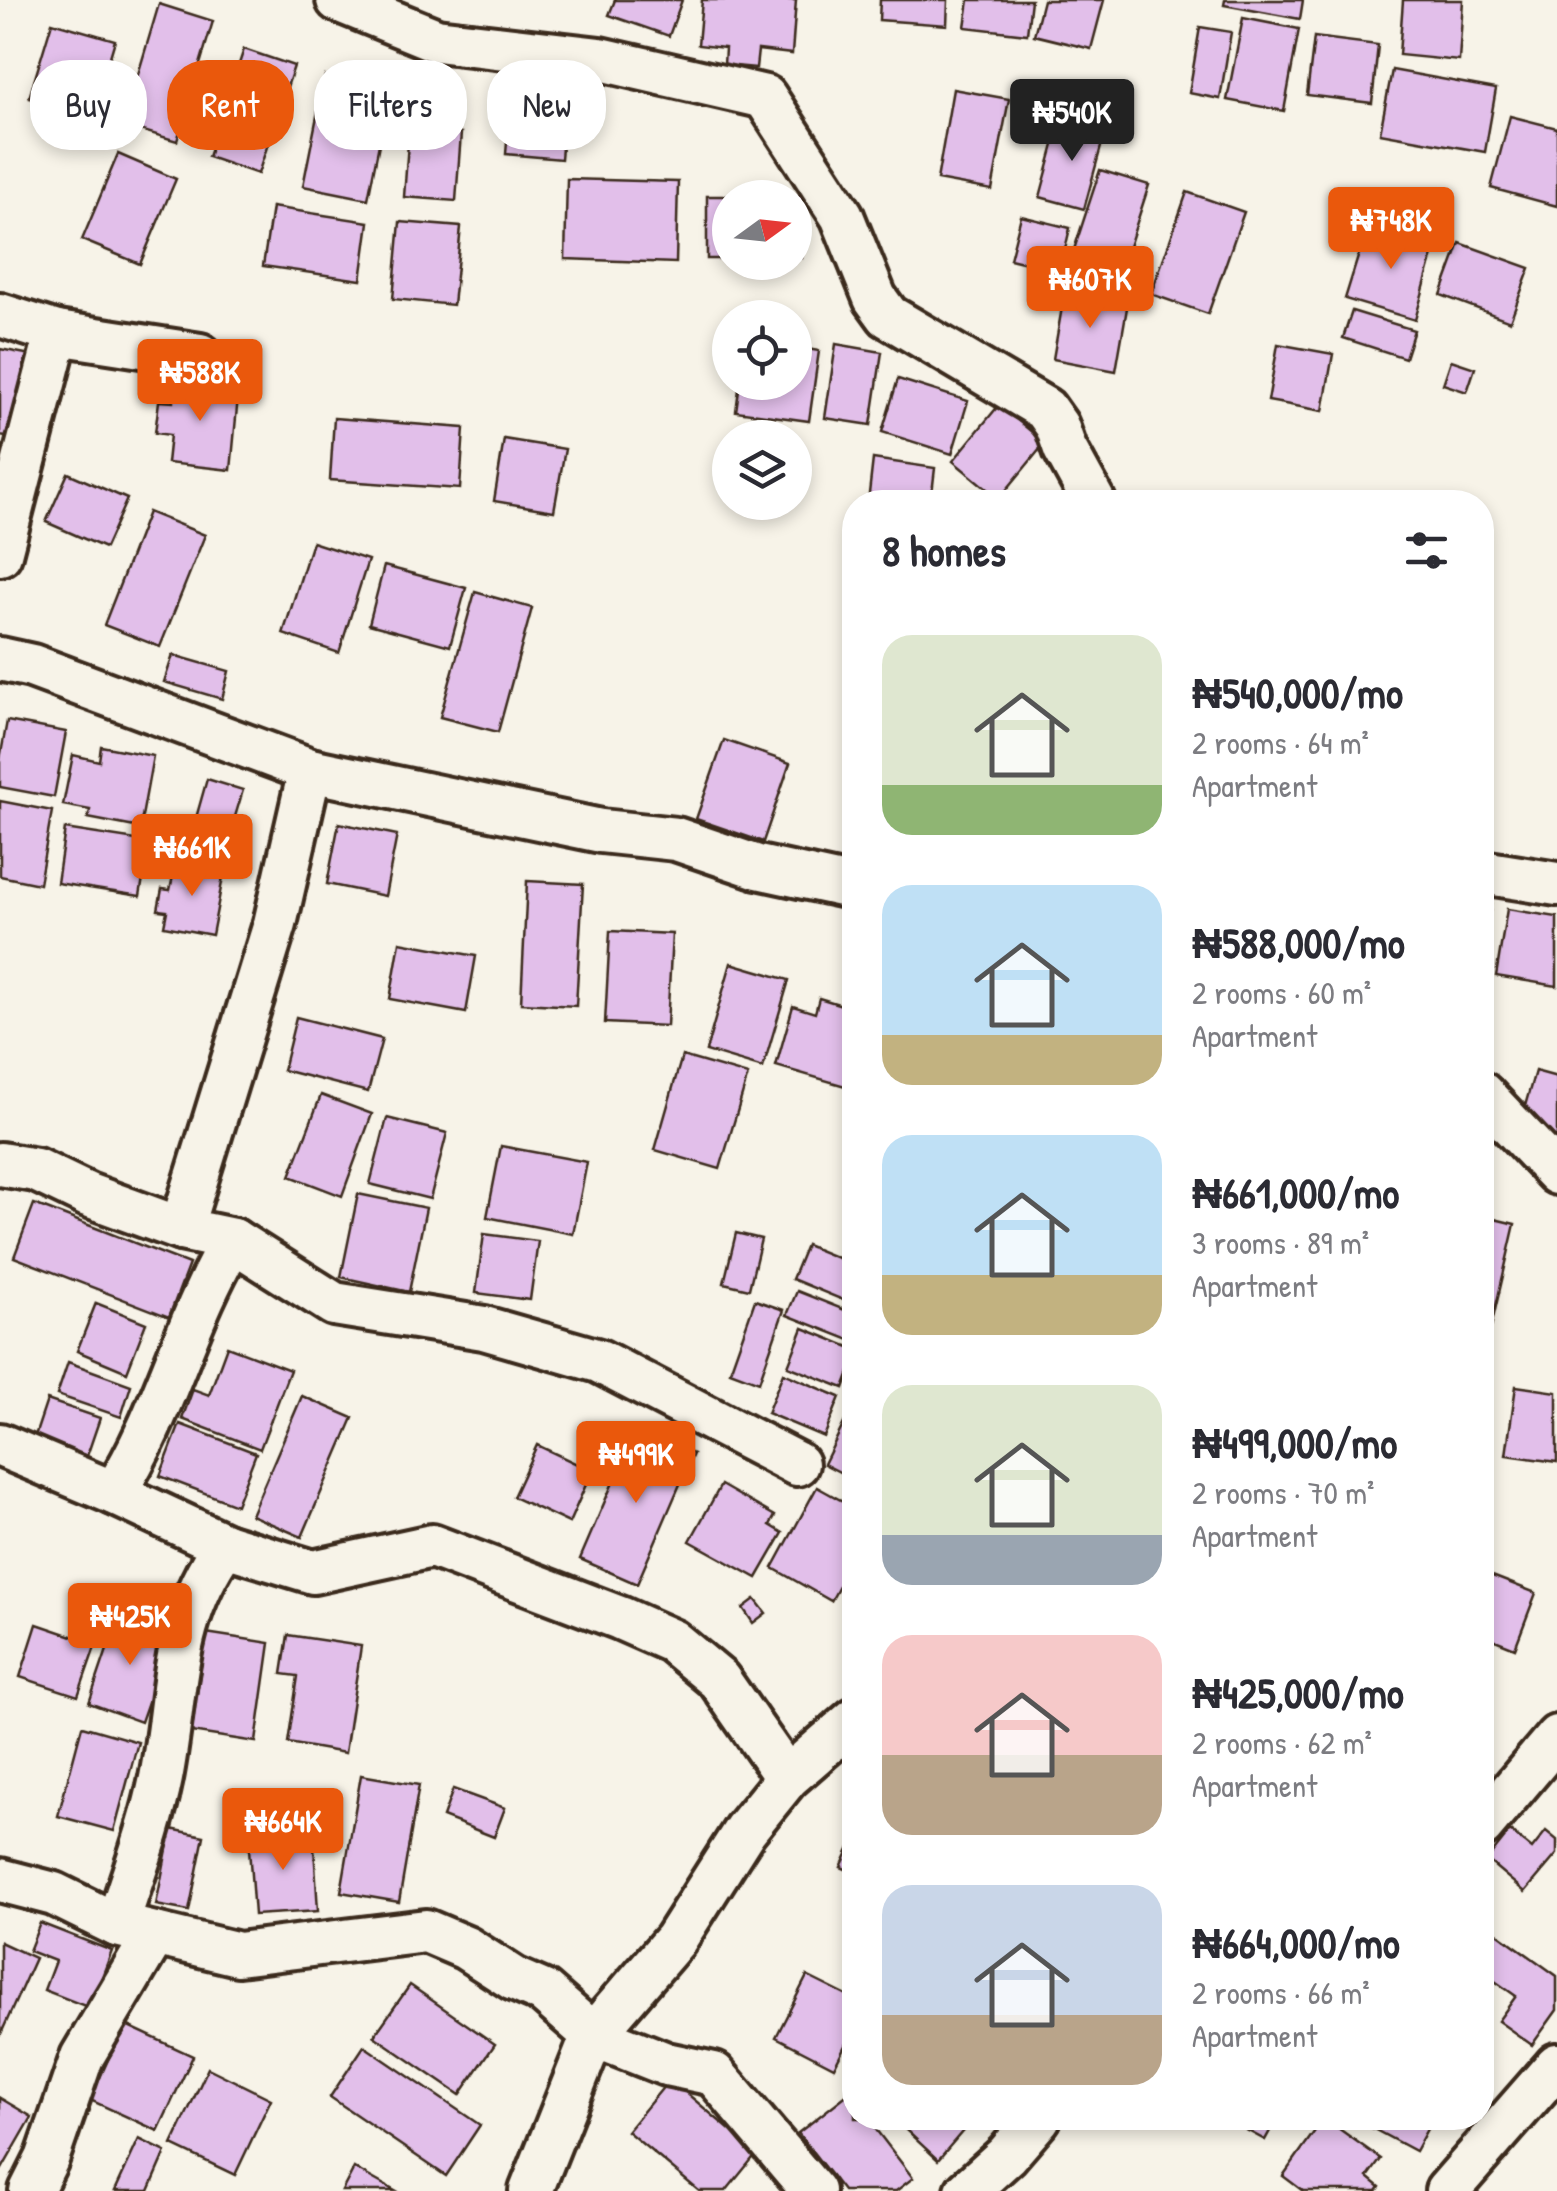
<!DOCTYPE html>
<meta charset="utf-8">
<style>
:root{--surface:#fff;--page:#f7f7f7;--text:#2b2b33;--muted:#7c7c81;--accent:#ea580c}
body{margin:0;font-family:"Patrick Hand",sans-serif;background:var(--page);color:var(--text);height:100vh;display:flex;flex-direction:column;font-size:38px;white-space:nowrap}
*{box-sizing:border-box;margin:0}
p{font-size:32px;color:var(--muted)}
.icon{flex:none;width:55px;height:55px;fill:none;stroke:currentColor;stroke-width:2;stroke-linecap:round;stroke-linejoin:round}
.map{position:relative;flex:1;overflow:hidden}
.sheet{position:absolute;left:842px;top:490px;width:652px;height:1640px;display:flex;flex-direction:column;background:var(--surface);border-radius:40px;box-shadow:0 5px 15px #0003}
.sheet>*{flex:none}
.top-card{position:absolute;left:30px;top:60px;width:662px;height:90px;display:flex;gap:20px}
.needle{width:65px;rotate:75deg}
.tools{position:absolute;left:712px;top:180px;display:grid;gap:20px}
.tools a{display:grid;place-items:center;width:100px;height:100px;border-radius:50%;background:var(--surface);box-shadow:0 5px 15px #0003;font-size:50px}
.price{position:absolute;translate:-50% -85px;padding:0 22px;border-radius:10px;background:var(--accent);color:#fff;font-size:32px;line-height:65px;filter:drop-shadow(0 2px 5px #0008)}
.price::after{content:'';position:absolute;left:50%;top:60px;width:30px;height:22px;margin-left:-15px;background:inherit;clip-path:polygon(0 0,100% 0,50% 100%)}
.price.active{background:#222;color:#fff}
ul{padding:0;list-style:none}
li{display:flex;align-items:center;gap:30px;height:250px;padding:0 40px}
li span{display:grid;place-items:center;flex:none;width:280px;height:200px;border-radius:30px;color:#555}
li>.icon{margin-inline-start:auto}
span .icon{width:120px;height:120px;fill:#fffc;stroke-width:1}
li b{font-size:42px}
h2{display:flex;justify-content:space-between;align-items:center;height:120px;padding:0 40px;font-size:42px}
.pill{padding:0 35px;border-radius:40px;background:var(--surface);box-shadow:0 5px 15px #0003;font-size:35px;line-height:90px}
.pill.active{background:var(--accent);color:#fff}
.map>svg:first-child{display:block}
</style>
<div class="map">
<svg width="1557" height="2191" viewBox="0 0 1557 2191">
<rect width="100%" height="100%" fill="#f7f3e8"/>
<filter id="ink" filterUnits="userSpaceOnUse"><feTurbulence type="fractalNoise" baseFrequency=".01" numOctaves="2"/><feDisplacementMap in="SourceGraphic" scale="20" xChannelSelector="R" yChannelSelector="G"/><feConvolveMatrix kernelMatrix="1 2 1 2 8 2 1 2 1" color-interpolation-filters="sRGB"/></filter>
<g filter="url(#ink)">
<g fill="#e2bfea" stroke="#3b2a1e" stroke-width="2.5">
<path d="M615 0H682L669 36 609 15Z"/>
<path d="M702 0H796L792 54 758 50 756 68 724 65 725 48 698 45Z"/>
<path d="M880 0H948L947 25 879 20Z"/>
<path d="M969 0H1031L1027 34 965 27Z"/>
<path d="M1043 0H1104L1091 49 1034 35Z"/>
<path d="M1225 0H1303L1300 19 1224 5Z"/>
<path d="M1403 0H1463L1459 61 1399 55Z"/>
<path d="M159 4 213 21 177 141 123 125Z"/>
<path d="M1243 18 1299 29 1284 111 1227 100Z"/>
<path d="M52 22 115 40 92 117 29 98Z"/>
<path d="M1200 27 1231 32 1220 99 1189 93Z"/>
<path d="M1314 37 1378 45 1372 103 1307 95Z"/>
<path d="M244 49 294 66 258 174 208 157Z"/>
<path d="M1392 70 1496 89 1485 152 1380 133Z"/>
<path d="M325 76 390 89 368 199 303 186Z"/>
<path d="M512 83 567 87 561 159 506 154Z"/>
<path d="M953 89 1009 99 992 190 937 180Z"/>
<path d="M1510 116 1557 128V206L1491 188Z"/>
<path d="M1061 119 1105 132 1084 209 1040 197Z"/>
<path d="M409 129 461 133 456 201 404 197Z"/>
<path d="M118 154 176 179 140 264 82 240Z"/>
<path d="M1100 170 1149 185 1116 287 1067 271Z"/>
<path d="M567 179 678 182 676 263 565 259Z"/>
<path d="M1187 192 1244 212 1208 314 1151 294Z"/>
<path d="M707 196H802V258H795V198H730V259H707Z"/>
<path d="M272 207 369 222 361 280 263 266Z"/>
<path d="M1021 216 1070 228 1060 271 1010 259Z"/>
<path d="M400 222 461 227 453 305 393 299Z"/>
<path d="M1392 222 1421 231 1417 246 1434 251 1415 320 1345 299 1366 231 1387 237Z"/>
<path d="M1460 243 1530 268 1510 321 1441 295Z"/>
<path d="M1065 290 1128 302 1116 371 1053 359Z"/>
<path d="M1352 311 1414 330 1405 358 1343 338Z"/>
<path d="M836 344 882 352 871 425 825 418Z"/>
<path d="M1278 344 1333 354 1323 411 1268 401Z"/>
<path d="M795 347 819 351 809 421 736 411 740 382H795Z"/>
<path d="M0 349 31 355 17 439 0 436Z"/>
<path d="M1451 360 1475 368 1467 392 1443 384Z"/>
<path d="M898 379 968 401 952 454 882 432Z"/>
<path d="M175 380 239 386 231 470 167 463 170 435 155 433 159 401 173 402Z"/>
<path d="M999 405 1045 443 999 499 953 461Z"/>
<path d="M334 418 464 428 460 489 330 480Z"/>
<path d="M504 439 565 449 554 511 494 501Z"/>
<path d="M873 459 935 468 931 502H868Z"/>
<path d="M68 473 127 499 105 548 46 522Z"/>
<path d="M148 512 205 535 160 647 104 625Z"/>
<path d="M312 542 368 560 339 653 283 634Z"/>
<path d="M384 566 466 588 450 646 369 624Z"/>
<path d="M475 592 532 608 498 732 440 717Z"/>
<path d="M173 655 229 671 222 699 164 682Z"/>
<path d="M7 721 66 732 54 797 0 787V759Z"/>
<path d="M724 740 790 763 763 842 696 819Z"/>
<path d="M101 746 153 756 140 828 88 818 90 810 63 805 73 755 99 761Z"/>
<path d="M207 779 243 790 222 860 187 850Z"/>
<path d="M0 801 52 811 39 884 0 876Z"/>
<path d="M339 823 397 835 385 896 327 884Z"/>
<path d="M65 829 149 842 140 896 57 883Z"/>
<path d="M176 862 224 872 212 935 164 926 167 911 158 910 162 889 170 890Z"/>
<path d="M527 881 583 884 576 1006 521 1003Z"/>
<path d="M1482 896 1492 897 1482 963Z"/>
<path d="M1507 909 1557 917V986L1496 976Z"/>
<path d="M610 931 672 934 667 1026 605 1023Z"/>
<path d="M400 942 476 956 466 1013 390 999Z"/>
<path d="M731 963 789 980 763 1068 706 1051Z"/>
<path d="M819 998 855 1009V1054L845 1086 776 1066 793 1006 815 1013Z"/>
<path d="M296 1017 382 1039 368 1092 283 1070Z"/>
<path d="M682 1056 748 1075 720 1169 655 1150Z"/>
<path d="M1535 1071 1557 1077V1138L1519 1127Z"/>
<path d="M321 1095 372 1114 342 1196 290 1176Z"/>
<path d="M387 1118 447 1133 430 1199 370 1184Z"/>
<path d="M501 1146 587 1162 573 1234 487 1217Z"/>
<path d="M358 1194 426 1208 409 1292 341 1277Z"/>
<path d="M34 1204 189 1264 169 1317 14 1257Z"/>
<path d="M1482 1216 1515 1224 1489 1336 1482 1334Z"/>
<path d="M736 1233 761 1239 749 1289 724 1283Z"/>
<path d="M484 1234 538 1241 530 1300 476 1293Z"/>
<path d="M806 1245 855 1265V1305L792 1279Z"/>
<path d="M797 1291 855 1314V1342L787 1315Z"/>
<path d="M755 1300 784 1310 759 1382 730 1371Z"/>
<path d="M96 1303 146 1323 127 1372 77 1351Z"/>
<path d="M803 1328 855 1349V1359L844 1388 788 1366Z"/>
<path d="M227 1346 290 1370 260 1449 182 1419 193 1389 209 1395Z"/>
<path d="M68 1362 131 1385 121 1417 57 1395Z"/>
<path d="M783 1373 840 1397 824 1437 767 1413Z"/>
<path d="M1516 1386 1557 1392V1462L1506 1455Z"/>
<path d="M302 1396 353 1418 302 1537 251 1515Z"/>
<path d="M47 1400 100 1418 87 1456 34 1439Z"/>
<path d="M852 1407 855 1408V1480L824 1464Z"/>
<path d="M180 1424 256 1453 236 1505 160 1476Z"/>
<path d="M636 1429 693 1454 637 1584 580 1559Z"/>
<path d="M537 1445 592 1471 569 1523 513 1497Z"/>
<path d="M721 1485 775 1516 770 1525 783 1533 757 1578 690 1541Z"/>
<path d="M817 1487 855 1508V1557L831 1601 773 1568Z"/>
<path d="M1482 1572 1536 1593 1515 1648 1482 1635Z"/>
<path d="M755 1599 766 1613 753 1623 743 1608Z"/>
<path d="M119 1614 172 1633 141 1722 89 1703Z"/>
<path d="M37 1624 96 1644 78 1696 20 1677Z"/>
<path d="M206 1633 270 1643 256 1742 191 1732Z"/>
<path d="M288 1635 361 1646 345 1753 288 1743 298 1676 282 1674Z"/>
<path d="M82 1726 138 1742 114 1831 58 1816Z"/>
<path d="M361 1775 419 1785 399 1902 341 1892Z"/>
<path d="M453 1789 505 1808 494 1837 443 1817Z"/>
<path d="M171 1829 204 1836 189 1911 156 1905Z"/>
<path d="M313 1831 318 1911 254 1915 248 1835Z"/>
<path d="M1510 1831 1532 1849 1546 1831 1557 1840V1854L1525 1892 1487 1860Z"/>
<path d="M855 1837V1873L841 1867Z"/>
<path d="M1482 1922 1557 1976V2010L1532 2045 1498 2021 1516 1996 1482 1972Z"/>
<path d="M40 1923 112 1951 90 2008 44 1990 55 1961 29 1951Z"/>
<path d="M0 1942 35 1958 0 2036Z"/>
<path d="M807 1976 855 2000V2026L834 2067 776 2037Z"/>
<path d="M410 1985 495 2044 460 2095 374 2036Z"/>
<path d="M124 2024 193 2056 158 2131 90 2100Z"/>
<path d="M364 2046 480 2125 446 2176 330 2097Z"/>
<path d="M208 2068 271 2099 235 2175 172 2145Z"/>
<path d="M670 2079 757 2153 726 2191H699L627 2131Z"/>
<path d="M849 2093 855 2101V2118H867L913 2178 896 2191H843L798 2133Z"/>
<path d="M0 2098 32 2117 2 2169 0 2168Z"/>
<path d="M893 2118H974L938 2160Z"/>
<path d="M1224 2118H1277L1265 2140Z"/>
<path d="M1324 2118 1381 2159 1368 2177 1380 2187 1377 2191H1303L1283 2176Z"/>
<path d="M1353 2118H1433L1415 2151Z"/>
<path d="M139 2139 166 2152 149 2191H115Z"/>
<path d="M354 2168 395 2191H342Z"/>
</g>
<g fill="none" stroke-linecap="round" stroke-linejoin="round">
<g stroke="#3b2a1e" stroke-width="50">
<g id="street">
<path d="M338 0 436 40 600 59 765 97 842 216 875 298 888 316 1045 409 1057 426 1065 449 1094 502"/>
<path d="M0 315 57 333 0 554"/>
<path d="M57 333 200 355"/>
<path d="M0 659 32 666 310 770 601 831 676 839 758 867 855 888"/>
<path d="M1482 872 1557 884"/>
<path d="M1482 1094 1557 1173"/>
<path d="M0 1164 36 1170 88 1195 181 1229"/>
<path d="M233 1240 334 1304 484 1328 599 1361 797 1464"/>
<path d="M0 1445 114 1493"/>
<path d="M225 1545 313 1572 432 1546 620 1618 672 1641 719 1680 787 1778"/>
<path d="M1482 1826 1557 1737"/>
<path d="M0 1880 54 1894 117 1925 238 1954 426 1931 466 1948 514 1979 544 1992 593 2035 666 2064 714 2074 813 2191"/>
<path d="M117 1925C132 1877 151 1828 161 1778 178 1690 170 1622 225 1545L114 1493C165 1414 184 1321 233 1240L181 1229 275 924 310 770"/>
<path d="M31 2191 47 2159 82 2057 155 1934"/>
<path d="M531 2191 593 2035 675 1940 745 1830 787 1778 855 1719"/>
<path d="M967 2191 1007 2155 1039 2118"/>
<path d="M1447 2191 1557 2065"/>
</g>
</g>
<use href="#street" stroke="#f7f3e8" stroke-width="42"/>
</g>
</g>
</svg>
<div class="tools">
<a><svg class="needle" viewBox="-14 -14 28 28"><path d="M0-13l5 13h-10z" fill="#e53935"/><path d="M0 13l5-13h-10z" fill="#7c7c81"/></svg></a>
<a><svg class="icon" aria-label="locate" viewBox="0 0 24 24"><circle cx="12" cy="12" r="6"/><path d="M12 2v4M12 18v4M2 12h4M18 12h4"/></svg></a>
<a><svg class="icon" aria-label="layers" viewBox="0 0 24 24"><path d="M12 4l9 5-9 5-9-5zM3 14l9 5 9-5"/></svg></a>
</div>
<b class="price active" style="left:1072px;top:164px">₦540K</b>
<b class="price" style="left:1391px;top:272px">₦748K</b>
<b class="price" style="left:1090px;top:331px">₦607K</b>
<b class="price" style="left:200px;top:424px">₦588K</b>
<b class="price" style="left:192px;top:899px">₦661K</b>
<b class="price" style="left:636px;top:1506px">₦499K</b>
<b class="price" style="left:130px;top:1668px">₦425K</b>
<b class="price" style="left:283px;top:1873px">₦664K</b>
<div class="top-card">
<a class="pill">Buy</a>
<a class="pill active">Rent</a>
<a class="pill">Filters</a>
<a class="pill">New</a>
</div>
<section class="sheet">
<h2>8 homes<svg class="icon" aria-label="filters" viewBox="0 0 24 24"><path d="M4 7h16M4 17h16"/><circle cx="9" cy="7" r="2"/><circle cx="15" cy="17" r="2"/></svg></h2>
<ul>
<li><span style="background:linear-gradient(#dfe7d0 75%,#8fb573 0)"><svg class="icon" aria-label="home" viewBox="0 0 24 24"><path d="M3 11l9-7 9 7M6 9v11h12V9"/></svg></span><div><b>₦540,000/mo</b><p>2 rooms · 64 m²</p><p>Apartment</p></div></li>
<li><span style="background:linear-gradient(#bfe0f5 75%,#c2b280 0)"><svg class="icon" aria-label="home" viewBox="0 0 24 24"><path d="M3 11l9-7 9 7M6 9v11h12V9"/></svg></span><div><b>₦588,000/mo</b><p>2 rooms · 60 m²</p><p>Apartment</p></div></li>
<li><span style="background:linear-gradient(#bfe0f5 70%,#c2b280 0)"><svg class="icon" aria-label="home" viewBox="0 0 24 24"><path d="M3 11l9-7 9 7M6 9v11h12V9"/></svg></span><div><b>₦661,000/mo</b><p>3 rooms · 89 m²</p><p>Apartment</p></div></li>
<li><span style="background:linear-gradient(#dfe7d0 75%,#9aa5b1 0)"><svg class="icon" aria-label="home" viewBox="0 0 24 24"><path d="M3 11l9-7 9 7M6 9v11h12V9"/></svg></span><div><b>₦499,000/mo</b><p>2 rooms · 70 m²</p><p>Apartment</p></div></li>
<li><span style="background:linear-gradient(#f6c9c9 60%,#b9a48a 0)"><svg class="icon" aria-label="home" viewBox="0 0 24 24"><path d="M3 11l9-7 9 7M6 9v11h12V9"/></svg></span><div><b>₦425,000/mo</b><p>2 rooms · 62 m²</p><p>Apartment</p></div></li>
<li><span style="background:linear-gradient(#c9d6e8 65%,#b9a48a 0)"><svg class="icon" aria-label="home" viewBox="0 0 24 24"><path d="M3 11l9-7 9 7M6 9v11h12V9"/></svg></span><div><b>₦664,000/mo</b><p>2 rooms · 66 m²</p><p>Apartment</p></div></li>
</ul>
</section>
</div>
